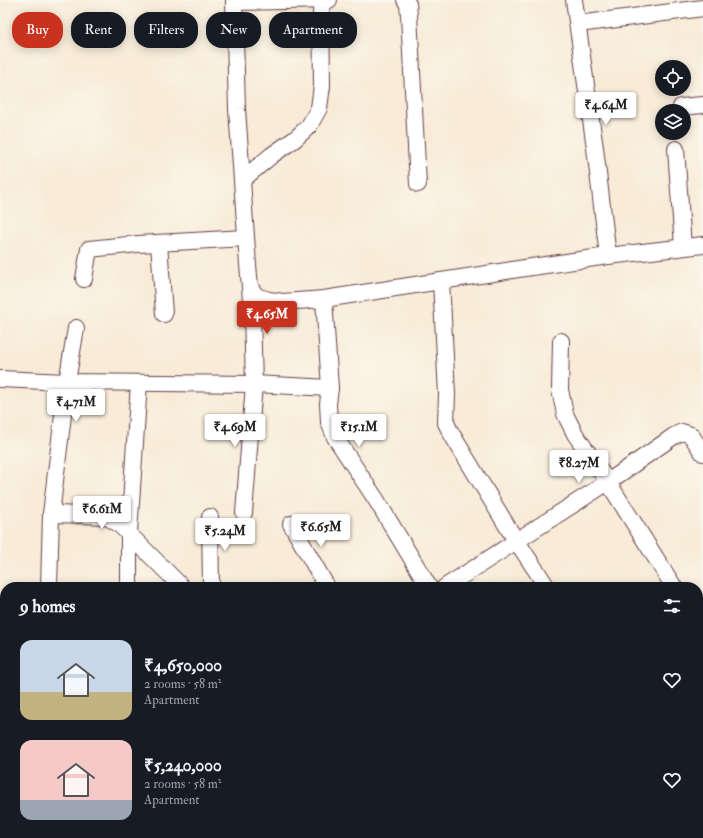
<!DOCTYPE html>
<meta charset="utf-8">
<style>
:root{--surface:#171b24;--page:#20242c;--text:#f1f3f6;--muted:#9ea1a6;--accent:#c8321e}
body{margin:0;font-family:"IM FELL Double Pica",serif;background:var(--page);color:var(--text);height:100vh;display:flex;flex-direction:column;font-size:15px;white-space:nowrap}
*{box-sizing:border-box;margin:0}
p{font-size:13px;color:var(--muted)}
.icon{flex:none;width:22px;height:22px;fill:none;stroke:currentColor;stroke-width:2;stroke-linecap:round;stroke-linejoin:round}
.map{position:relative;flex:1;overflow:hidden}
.side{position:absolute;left:0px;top:582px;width:703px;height:256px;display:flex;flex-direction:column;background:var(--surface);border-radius:16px 16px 0 0;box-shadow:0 2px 10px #0003}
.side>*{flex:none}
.top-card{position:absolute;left:12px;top:12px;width:400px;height:36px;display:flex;gap:8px}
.tools{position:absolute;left:655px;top:60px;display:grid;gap:8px}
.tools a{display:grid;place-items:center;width:36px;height:36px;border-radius:50%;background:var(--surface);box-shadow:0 2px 10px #0003;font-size:20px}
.price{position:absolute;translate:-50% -34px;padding:0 9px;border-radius:4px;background:#fff;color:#222;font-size:13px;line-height:26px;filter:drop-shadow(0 1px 2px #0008)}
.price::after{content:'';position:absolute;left:50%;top:24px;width:12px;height:9px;margin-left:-6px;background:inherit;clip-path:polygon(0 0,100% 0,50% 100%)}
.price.selected{background:var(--accent);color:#fff}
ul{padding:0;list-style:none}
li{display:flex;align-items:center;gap:12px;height:100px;padding:0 20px}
li span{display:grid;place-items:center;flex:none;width:112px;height:80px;border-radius:12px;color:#555}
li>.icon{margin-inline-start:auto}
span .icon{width:48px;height:48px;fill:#fffc;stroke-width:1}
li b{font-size:17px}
h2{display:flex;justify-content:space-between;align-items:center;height:48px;padding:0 20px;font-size:17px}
.tag{padding:0 14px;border-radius:16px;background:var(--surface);box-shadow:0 2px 10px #0003;font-size:14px;line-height:36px}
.tag.selected{background:var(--accent);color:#fff}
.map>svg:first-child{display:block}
</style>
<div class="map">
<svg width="703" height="838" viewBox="0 0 703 838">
<rect width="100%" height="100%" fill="#fbf7ec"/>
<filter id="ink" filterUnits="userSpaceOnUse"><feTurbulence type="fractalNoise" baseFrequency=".025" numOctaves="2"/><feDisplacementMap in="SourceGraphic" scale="8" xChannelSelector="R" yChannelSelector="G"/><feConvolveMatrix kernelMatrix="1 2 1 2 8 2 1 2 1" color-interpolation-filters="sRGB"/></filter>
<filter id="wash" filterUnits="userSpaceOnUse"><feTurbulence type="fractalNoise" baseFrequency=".012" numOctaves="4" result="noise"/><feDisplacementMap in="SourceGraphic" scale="16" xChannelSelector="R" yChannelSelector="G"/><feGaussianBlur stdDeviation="0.9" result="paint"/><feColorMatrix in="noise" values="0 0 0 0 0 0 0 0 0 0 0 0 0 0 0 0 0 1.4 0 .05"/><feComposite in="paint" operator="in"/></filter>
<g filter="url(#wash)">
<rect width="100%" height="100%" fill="#f8ebd7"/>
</g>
<g filter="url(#ink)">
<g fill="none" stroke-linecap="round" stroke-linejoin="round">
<g stroke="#643e45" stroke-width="18">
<g id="street">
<path d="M234 0 237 109 248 265 250 287 256 296 269 300 283 302 324 299 525 268 608 256 703 245"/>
<path d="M405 0 408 4 409 15 418 184"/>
<path d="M574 0 595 148 608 256"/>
<path d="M234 2 329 0"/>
<path d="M578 24 703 8"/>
<path d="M681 107 703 105"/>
<path d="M676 149 683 247"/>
<path d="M242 180 272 155 295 139 309 126 319 108 322 86 321 1"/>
<path d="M159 243 164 314"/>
<path d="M84 279 89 249 138 244 246 238"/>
<path d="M441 281 447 394 446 423 451 433 510 531 547 587"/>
<path d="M324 299 330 388 328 404 329 422 335 437 377 501 429 587"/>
<path d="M561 341 560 390 565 414 575 434 608 482 674 587"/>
<path d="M0 379 67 382 254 384 330 388"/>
<path d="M244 513 254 384 252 314 250 287"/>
<path d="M51 514 67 382 76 328"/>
<path d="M210 517 211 587"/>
<path d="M291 524 327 587"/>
<path d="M49 587 51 514H57L105 516 119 524 182 587"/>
<path d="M129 587V533L139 383"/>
<path d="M445 587 608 482 674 436 682 432 691 435 703 453"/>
<path d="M0 616H5"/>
<path d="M698 625 703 633"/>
<path d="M0 764H5"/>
<path d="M210 833V838"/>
<path d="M301 833 307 838"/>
<path d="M445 833 451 838"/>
<path d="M587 833 590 838"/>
<path d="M46 838V833"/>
<path d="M127 838V833"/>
</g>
</g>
<g stroke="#643e45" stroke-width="24">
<g id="primary">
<path d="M698 795 703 791"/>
<path d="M636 838 643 833"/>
</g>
</g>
<use href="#street" stroke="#fff" stroke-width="16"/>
<use href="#primary" stroke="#ecc669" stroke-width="22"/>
</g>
</g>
</svg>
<div class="tools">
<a><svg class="icon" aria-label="locate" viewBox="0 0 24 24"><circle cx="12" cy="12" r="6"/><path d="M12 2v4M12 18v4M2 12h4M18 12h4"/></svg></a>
<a><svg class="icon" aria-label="layers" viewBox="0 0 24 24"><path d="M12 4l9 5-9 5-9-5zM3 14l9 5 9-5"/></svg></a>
</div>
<b class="price" style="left:606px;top:126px">₹4.64M</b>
<b class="price selected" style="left:267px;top:335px">₹4.65M</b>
<b class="price" style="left:76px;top:423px">₹4.71M</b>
<b class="price" style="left:235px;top:448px">₹4.69M</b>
<b class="price" style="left:359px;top:448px">₹15.1M</b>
<b class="price" style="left:579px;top:484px">₹8.27M</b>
<b class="price" style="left:102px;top:530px">₹6.61M</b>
<b class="price" style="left:321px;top:548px">₹6.65M</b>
<b class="price" style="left:225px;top:552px">₹5.24M</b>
<div class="top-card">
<a class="tag selected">Buy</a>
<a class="tag">Rent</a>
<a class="tag">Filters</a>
<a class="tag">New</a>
<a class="tag">Apartment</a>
</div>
<section class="side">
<h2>9 homes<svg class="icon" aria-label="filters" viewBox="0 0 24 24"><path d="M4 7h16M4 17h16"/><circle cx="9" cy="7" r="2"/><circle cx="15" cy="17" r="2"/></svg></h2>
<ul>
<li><span style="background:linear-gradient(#c9d6e8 65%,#c2b280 0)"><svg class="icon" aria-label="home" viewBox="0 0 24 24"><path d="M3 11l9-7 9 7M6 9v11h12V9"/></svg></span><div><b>₹4,650,000</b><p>2 rooms · 58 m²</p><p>Apartment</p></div><svg class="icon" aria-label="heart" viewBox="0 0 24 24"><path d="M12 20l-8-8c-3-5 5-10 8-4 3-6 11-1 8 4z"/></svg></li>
<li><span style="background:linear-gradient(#f6c9c9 75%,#9aa5b1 0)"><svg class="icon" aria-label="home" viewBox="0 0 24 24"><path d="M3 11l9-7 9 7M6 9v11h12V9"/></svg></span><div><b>₹5,240,000</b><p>2 rooms · 58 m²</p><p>Apartment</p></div><svg class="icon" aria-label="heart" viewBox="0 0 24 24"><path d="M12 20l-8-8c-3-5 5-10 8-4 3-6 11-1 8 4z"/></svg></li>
</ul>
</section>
</div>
